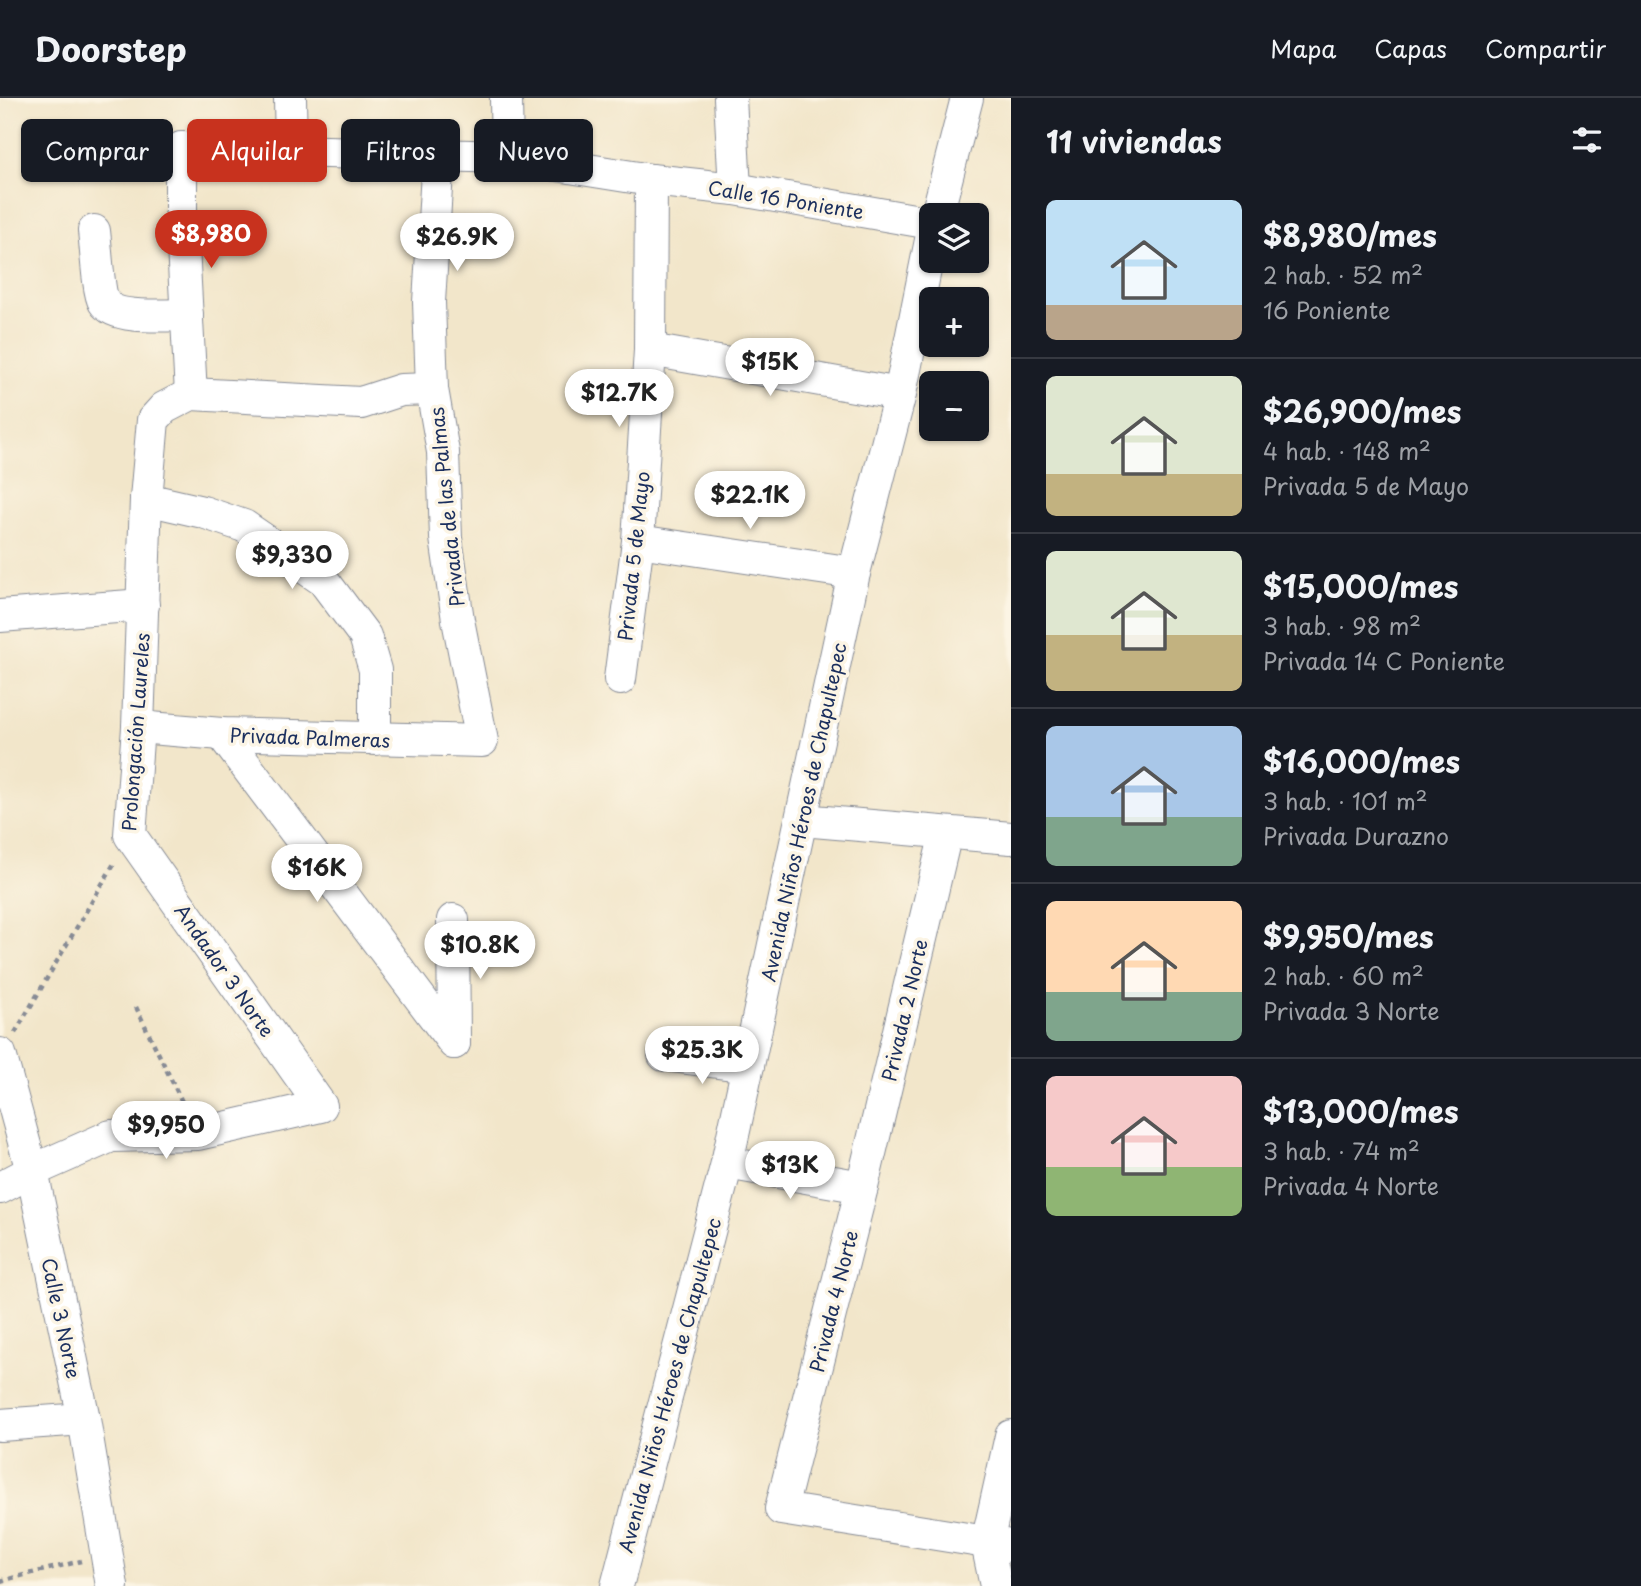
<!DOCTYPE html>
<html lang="es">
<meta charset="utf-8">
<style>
:root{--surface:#171b24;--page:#242831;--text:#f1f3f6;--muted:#9ea1a6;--line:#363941;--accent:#c8321e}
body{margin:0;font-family:"Playpen Sans",sans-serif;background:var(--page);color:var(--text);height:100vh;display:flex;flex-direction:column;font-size:26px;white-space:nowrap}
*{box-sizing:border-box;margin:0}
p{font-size:23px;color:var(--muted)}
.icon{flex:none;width:38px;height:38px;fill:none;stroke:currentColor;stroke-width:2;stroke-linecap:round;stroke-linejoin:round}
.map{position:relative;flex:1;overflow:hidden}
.sheet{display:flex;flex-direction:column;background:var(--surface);width:630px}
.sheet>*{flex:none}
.hud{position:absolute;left:21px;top:21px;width:665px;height:63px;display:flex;gap:14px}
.tools{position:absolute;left:919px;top:105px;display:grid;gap:14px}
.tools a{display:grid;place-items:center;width:70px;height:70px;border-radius:10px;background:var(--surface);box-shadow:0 2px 5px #0004;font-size:35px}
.price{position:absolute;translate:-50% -60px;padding:0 16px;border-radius:24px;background:#fff;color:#222;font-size:23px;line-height:46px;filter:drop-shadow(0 2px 4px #0008)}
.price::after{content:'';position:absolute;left:50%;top:42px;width:21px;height:16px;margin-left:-10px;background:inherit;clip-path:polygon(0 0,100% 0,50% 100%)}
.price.current{background:var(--accent);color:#fff}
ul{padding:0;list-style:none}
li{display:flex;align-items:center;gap:21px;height:175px;padding:0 35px}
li+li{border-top:2px solid var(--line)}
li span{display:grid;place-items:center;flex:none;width:196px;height:140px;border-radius:10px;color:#555}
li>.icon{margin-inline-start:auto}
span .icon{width:84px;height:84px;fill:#fffc;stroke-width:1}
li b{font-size:30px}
h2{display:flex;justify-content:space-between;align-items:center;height:84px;padding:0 35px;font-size:30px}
.pill{padding:0 24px;border-radius:10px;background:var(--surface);box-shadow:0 2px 5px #0004;font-size:24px;line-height:63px}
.pill.current{background:var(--accent);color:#fff}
header{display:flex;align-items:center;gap:42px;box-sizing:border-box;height:98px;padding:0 35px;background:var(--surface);border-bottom:2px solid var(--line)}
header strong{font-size:33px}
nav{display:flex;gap:38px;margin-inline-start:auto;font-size:24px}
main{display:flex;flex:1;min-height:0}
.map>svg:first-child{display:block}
</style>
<header>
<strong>Doorstep</strong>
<nav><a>Mapa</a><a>Capas</a><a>Compartir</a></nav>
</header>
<main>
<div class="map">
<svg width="1011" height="1488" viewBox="0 0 1011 1488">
<rect width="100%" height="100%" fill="#fcf5e5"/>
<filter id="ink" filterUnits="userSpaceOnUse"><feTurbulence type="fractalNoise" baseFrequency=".0143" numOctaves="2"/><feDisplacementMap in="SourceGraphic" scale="14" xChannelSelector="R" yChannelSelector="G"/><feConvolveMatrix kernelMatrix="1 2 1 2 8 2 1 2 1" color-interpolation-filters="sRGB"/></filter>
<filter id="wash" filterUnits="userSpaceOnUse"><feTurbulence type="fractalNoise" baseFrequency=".00686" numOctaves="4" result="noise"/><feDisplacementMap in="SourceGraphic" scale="28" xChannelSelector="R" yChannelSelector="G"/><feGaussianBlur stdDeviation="1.57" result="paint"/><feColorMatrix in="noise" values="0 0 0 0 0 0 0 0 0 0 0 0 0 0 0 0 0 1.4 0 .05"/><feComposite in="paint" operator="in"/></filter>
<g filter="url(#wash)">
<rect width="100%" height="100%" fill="#f2e6ca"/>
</g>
<g filter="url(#ink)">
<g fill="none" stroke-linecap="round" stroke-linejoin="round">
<g stroke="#868a94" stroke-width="34">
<g id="street">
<path d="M290 0 291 51"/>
<path d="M506 0 507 59"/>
<path d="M730 0 735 91"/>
<path d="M937 117 967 0"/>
<path d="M94 133C96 148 98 194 104 204 115 222 167 217 187 217"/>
<path d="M650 252 900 296"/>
<path d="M191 296 181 111V50L507 59 651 82 735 91 931 125"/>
<path d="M146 401 203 414 244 428 323 482 365 538 375 572V641"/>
<path d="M638 443 854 475"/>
<path d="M0 518 143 507"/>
<path d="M620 581 638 443 650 252 651 82"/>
<path d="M138 629 222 636 482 643 458 522 446 440 443 354 432 291 429 204 438 58"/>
<path d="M222 636 454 945"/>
<path d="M802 722 1011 740"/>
<path d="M946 735 862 1089 781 1411 1011 1448"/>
<path d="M453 822 454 945"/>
<path d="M0 956 32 1073 84 1321 112 1488"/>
<path d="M664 957 748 968"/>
<path d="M727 1065 862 1089"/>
<path d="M0 1090 32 1073 111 1038 198 1036 321 1008 130 737 138 629 146 401 153 322 164 310 191 296 361 305 401 292 432 291"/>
<path d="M0 1327 84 1321"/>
<path d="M617 1488 727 1065 854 475 900 296 931 142"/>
<path d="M996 1488 987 1445 1011 1338"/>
</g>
</g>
<g stroke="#868a94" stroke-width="4.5" stroke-dasharray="5 5" stroke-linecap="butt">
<path d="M136 909 185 1010"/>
<path d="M15 935 115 764"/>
<path d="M0 1483 81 1463"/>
</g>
<use href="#street" stroke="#fff" stroke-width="32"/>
</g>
</g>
<g text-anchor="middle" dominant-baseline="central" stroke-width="7" stroke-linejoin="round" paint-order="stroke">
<g font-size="19" fill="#1b2f5e" stroke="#fcf5e5">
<text transform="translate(786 101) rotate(9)">Calle 16 Poniente</text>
<text transform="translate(446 409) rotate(-96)">Privada de las Palmas</text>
<text transform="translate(633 458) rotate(-84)">Privada 5 de Mayo</text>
<text transform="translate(135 634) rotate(-86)">Prolongación Laureles</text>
<text transform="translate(310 639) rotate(2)">Privada Palmeras</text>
<text transform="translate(803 714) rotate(-78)">Avenida Niños Héroes de Chapultepec</text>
<text transform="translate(225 872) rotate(55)">Andador 3 Norte</text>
<text transform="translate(904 912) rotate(-77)">Privada 2 Norte</text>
<text transform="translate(833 1203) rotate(-76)">Privada 4 Norte</text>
<text transform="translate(62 1220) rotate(78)">Calle 3 Norte</text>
<text transform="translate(669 1287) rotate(-75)">Avenida Niños Héroes de Chapultepec</text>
</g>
</g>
</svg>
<div class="tools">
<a><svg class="icon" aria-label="layers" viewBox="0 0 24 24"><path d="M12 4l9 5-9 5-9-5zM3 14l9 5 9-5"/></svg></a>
<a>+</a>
<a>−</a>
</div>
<b class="price current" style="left:211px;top:172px">$8,980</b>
<b class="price" style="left:457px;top:175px">$26.9K</b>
<b class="price" style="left:770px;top:300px">$15K</b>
<b class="price" style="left:619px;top:331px">$12.7K</b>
<b class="price" style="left:750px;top:433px">$22.1K</b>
<b class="price" style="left:292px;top:493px">$9,330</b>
<b class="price" style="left:317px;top:806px">$16K</b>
<b class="price" style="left:480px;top:883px">$10.8K</b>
<b class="price" style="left:702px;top:988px">$25.3K</b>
<b class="price" style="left:166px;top:1063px">$9,950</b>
<b class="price" style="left:790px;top:1103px">$13K</b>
<div class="hud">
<a class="pill">Comprar</a>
<a class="pill current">Alquilar</a>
<a class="pill">Filtros</a>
<a class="pill">Nuevo</a>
</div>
</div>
<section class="sheet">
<h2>11 viviendas<svg class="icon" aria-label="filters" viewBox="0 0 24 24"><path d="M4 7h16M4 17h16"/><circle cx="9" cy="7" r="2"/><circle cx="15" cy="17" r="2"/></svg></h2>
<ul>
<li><span style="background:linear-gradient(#bfe0f5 75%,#b9a48a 0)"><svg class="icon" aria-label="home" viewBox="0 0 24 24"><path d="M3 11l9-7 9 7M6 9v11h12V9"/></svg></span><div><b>$8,980/mes</b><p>2 hab. · 52 m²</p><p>16 Poniente</p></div></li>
<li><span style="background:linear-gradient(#dfe7d0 70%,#c2b280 0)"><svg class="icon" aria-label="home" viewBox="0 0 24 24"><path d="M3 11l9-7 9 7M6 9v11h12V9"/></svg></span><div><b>$26,900/mes</b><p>4 hab. · 148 m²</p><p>Privada 5 de Mayo</p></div></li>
<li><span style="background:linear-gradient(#dfe7d0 60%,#c2b280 0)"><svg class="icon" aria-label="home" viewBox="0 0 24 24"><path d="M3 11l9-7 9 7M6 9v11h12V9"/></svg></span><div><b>$15,000/mes</b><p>3 hab. · 98 m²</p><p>Privada 14 C Poniente</p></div></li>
<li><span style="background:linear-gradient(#a9c7e8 65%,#7fa58c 0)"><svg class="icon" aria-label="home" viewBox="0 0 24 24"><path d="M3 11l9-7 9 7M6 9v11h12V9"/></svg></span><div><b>$16,000/mes</b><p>3 hab. · 101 m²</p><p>Privada Durazno</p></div></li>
<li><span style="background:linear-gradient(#ffd9b3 65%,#7fa58c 0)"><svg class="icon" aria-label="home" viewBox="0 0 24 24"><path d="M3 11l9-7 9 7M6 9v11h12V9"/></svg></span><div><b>$9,950/mes</b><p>2 hab. · 60 m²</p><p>Privada 3 Norte</p></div></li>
<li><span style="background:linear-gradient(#f6c9c9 65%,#8fb573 0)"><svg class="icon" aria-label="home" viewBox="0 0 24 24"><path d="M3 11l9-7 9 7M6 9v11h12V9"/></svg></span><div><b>$13,000/mes</b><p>3 hab. · 74 m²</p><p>Privada 4 Norte</p></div></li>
</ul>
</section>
</main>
